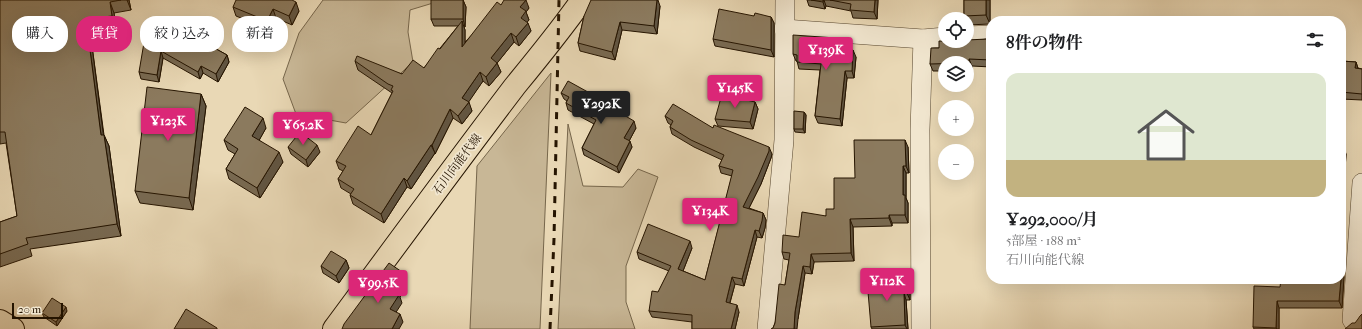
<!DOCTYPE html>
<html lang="ja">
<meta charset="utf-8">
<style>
:root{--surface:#fff;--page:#f2f2f2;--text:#202124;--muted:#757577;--accent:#db2777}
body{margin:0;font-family:"IM FELL French Canon","Noto Serif JP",serif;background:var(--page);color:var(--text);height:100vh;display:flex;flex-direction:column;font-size:15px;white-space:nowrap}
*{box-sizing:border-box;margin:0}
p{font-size:13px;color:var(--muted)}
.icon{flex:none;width:22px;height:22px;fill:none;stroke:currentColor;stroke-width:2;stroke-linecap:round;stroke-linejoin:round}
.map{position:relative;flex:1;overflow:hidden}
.side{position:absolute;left:986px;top:16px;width:360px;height:268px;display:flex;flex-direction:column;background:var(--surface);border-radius:16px;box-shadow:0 4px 16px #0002}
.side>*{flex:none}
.top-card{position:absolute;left:12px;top:16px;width:380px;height:36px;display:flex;gap:8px}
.fabs{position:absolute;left:938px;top:12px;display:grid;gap:8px}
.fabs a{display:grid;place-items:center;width:36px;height:36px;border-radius:50%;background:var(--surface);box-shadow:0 4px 16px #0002;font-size:20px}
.scale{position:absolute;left:12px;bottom:10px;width:51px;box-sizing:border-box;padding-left:4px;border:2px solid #251400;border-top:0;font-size:11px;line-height:14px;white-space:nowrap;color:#251400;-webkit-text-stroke:3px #f1e6cf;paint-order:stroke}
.price{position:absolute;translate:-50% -34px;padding:0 9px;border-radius:4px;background:var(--accent);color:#fff;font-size:13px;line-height:26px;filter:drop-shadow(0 1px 2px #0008)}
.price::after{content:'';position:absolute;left:50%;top:24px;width:12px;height:9px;margin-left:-6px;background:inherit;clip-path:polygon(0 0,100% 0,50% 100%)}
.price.current{background:#222;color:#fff}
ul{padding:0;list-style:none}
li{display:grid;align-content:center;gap:8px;height:212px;padding:0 20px}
li span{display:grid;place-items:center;height:124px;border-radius:12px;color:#555}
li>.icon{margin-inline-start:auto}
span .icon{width:72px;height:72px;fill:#fffc;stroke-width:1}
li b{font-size:17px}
h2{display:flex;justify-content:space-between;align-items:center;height:48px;padding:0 20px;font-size:17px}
.tag{padding:0 14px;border-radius:16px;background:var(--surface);box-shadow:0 4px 16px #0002;font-size:14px;line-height:36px}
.tag.current{background:var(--accent);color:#fff}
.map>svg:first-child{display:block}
</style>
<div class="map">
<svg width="1362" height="329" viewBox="0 0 1362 329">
<rect width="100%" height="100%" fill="#e9d8b5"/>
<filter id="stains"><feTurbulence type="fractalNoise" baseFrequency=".005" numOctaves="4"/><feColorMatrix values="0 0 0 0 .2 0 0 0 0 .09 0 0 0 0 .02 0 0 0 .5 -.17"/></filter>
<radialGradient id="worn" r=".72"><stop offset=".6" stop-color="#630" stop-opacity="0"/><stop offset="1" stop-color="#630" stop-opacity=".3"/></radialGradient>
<g fill="#c8b796" stroke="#76664b">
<path d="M323 0H443L410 10 408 32 413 62 346 123 296 114 283 79 299 33Z"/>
<path d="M551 73 540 329H470L477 166Z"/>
<path d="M568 124 583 186 623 187 638 169 658 177 626 266V302L635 329H558Z"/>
</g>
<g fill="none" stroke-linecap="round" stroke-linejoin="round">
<g stroke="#56452d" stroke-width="20">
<g id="minor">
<path d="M784 29 923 39 945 37"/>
<path d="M967 36 991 35"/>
<path d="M1352 320 1362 183"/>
<path d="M767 329 784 140 785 0"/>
<path d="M921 329 920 130 923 39"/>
</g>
</g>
<g stroke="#251400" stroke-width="24">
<g id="major">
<path d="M0 321 13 329"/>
<path d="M334 329C394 248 454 166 515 86 538 58 561 30 582 0"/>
</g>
</g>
<use href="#minor" stroke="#f1e6cf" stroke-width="19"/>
<use href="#major" stroke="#e9d8b5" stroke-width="22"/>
<path stroke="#251400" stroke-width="3" stroke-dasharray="7 7" stroke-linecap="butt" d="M550 329 554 239 559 0"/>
</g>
<g fill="#786951" stroke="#251400">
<path d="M0 0H129L131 10 114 13 116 27 90 31 104 135 109 146 121 236 30 249 32 256 0 267V222L17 216 6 143 0 144Z"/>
<path d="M463 0 466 7 465 27H464L465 30V42L501 5 529 8 526 12 529 20 527 22 531 31 519 46 514 42 497 63 501 72 489 86 483 81 468 102 472 111 462 124 453 118 435 154V153L411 189 407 187 384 223 353 204 350 195 351 194 341 188 338 179 343 171 339 169 336 161 371 135 392 93 358 70 355 61 402 74 424 68 458 26H434L431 19Z"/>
<path d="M807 0H878L877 19 853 18 851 11 826 6 825 9 809 6Z"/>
<path d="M964 0H990V24L967 25V19H965L964 16Z"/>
<path d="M660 6 657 34 622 30 615 60 580 51 578 43 584 16Z"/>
<path d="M233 7 299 11 292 25 276 18 271 30 236 16Z"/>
<path d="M754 16 771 17 774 23V57L715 46 713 39Z"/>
<path d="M175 26 227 55 229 62 218 82 203 73 200 79 163 58 159 82 141 79 139 72Z"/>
<path d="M836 38 839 45 838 49 856 57 854 78H847L842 126 818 123 815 116 820 70 799 69 797 61H796L793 54Z"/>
<path d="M987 39 988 43H991V67L972 66V71H967V63H945V71H933L930 64 939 48 964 42Z"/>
<path d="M1341 61 1356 62 1358 68 1362 69V100L1341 99Z"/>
<path d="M561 93 606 102 607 106 636 128 629 141 632 147 619 173 584 155 582 148 594 124 568 110 566 103 567 101 564 99Z"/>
<path d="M201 94 206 106 193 210 140 203 135 191Z"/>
<path d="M755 102 758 109 753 129 718 126 715 119Z"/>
<path d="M804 112 806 115 805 133 795 132 794 129Z"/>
<path d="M665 116 713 128 772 154 771 158 761 184 749 208 763 213 766 220 765 228 762 238 757 237 744 286 735 284 730 303 739 312 735 329H692V322L652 317 649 311 669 271 639 259 637 252 692 248 683 271 705 280 732 176 721 173 719 166 722 160 694 147 672 134 670 127 671 125 668 123Z"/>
<path d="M266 128 259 140 283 162 260 198 229 179 226 169 235 154 228 150 224 140Z"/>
<path d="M288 147 320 152 308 167 291 154Z"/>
<path d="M908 147 909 173H906V198L908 203V223H892V226L853 227 854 261 814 262 812 274 805 273 798 319 773 328 775 323 785 285 789 260 784 259 782 252 834 209 855 178Z"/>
<path d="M1341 147 1346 154 1345 170H1341Z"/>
<path d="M346 260 349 268 339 283 323 273 321 266Z"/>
<path d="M1342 269 1344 277 1342 308H1279V329H1254L1253 327 1280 287Z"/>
<path d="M907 278 910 285V300H906L908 329H872L871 327Z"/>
<path d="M67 311 57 326 44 317 42 313Z"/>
</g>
<g fill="#615542" stroke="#251400">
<path d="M127 0H129L131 10Z"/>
<path d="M463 0 466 7 465 27 463 19Z"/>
<path d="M526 0 529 8 526 12 529 20 524 26 521 18 520 7Z"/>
<path d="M657 0H658L660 6 657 34 654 26Z"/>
<path d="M823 0H824L826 6 825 9 823 2Z"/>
<path d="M875 0H878L877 19 874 12Z"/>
<path d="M986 0H990V24L986 15Z"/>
<path d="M110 2 114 13 116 27 112 16Z"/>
<path d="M296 2 299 11 292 25 289 16Z"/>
<path d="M273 9 276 18 271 30 267 21Z"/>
<path d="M771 17 774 23V57L771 50Z"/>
<path d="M86 19 90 31 105 147 101 135Z"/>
<path d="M462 21 465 30V55L462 47Z"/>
<path d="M620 22 622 30 615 60 612 52Z"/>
<path d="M528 23 531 31 519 46 516 37Z"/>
<path d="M511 33 514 42 494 67 491 58Z"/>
<path d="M836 38 839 45 838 56 836 49Z"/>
<path d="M853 50 856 57 854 78 852 71Z"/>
<path d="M161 51 163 58 159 82 157 75Z"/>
<path d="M227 55 229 62 218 82 216 74Z"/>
<path d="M969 59 972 66V71L969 64Z"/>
<path d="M1356 62 1358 69 1355 68Z"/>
<path d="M497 63 501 72 489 86 486 77Z"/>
<path d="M201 66 203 73 200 79 198 72Z"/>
<path d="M845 71 847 78 842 126 840 119Z"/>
<path d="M480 72 483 81 466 106 462 98Z"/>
<path d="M201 94 206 106 193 210 189 198Z"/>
<path d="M469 102 472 111 462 124 458 116Z"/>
<path d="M755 102 758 109 753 129 750 122Z"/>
<path d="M450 109 453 118 435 154 432 145Z"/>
<path d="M804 112 806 115 805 133 803 129Z"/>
<path d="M263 118 266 128 256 146 252 136Z"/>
<path d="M634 121 636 128 627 145 624 138Z"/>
<path d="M104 135 109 146 121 236 117 224Z"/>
<path d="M905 140 908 147 909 173 906 166Z"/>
<path d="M630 141 632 147 619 173 617 167Z"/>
<path d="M317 145 320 152 308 167 306 160Z"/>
<path d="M431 145 435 153 411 189 407 181Z"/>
<path d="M769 147 772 154 771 158 761 184 746 214 743 207Z"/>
<path d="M1344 147 1346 154 1345 170 1342 163Z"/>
<path d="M279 152 283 162 260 198 257 188Z"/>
<path d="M903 166 906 173V198L908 203V223L905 215 903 195Z"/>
<path d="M404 178 407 187 384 223 381 214Z"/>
<path d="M763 213 766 220 765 228 762 238 759 231Z"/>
<path d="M889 215 892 223V226L889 218Z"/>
<path d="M850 219 853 227 854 261 851 253Z"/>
<path d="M755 230 757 237 744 286 742 279Z"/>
<path d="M690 241 692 248 681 276 678 269Z"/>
<path d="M811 254 814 262 812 274 810 267Z"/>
<path d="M346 260 349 268 339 283 336 276Z"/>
<path d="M803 266 805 273 798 319 797 329H794L795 312Z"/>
<path d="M1342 269 1344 277 1342 308 1339 301Z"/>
<path d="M402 272 405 280 401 286 404 292 400 297 402 303 393 317 390 309 395 292 396 281Z"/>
<path d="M732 277 735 284 728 309 726 302Z"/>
<path d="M907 278 910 285V300L907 293Z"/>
<path d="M904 293 906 300 908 329H907L905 325Z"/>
<path d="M1277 301 1279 308V329H1277L1276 328Z"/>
<path d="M737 305 739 312 735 329H731Z"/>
<path d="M66 307 67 311 57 326 56 322Z"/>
<path d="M400 314 403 322 399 329H392Z"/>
</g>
<g fill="#8b7a5e" stroke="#251400">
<path d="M0 0H121L110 2 112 16 86 19 101 135H104L117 224 26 238 28 244 0 254V222L17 216 5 132H0Z"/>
<path d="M236 0H292L296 2 289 16 273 9 267 21 233 7Z"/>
<rect x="431" y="0" width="32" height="19"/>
<path d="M504 0H526L520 7 526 11 521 18 528 23 516 37 511 33 491 58 497 63 486 77 480 72 462 98 469 102 458 116 450 109 432 145H431L407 181 404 178 381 214 350 195 354 189 338 179 346 166 336 161 358 126 371 135 393 91 391 90 393 86 388 84 355 61 357 56 402 74 413 60 424 68 438 48 440 49 462 21V47L497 2 501 5Z"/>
<path d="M591 0H657L654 26 620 22 612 52 578 43 584 16Z"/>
<path d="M811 0H823V2Z"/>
<path d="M830 0H875L874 12 850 10 851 4Z"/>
<path d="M964 0H986V15L964 16Z"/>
<path d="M719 9 754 16 755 13 771 17V50L713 39Z"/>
<path d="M148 19 174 23 173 25 227 55 216 74 201 66 198 72 161 51 157 75 139 72Z"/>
<path d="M793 35 836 38V49L853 50 852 71H845L840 119 815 116 821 64 797 62V55L793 54Z"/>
<path d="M987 39V43H991V60L969 59V64H967V63L930 64 931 48H939V41L964 42V41H967V40Z"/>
<path d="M1341 61 1356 62 1355 68 1362 69V94L1341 92Z"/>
<path d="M568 81 606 102 605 104 634 121 624 138 630 141 617 167 582 148 596 120 566 103 569 97 561 93Z"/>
<path d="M147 87 201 94 189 198 135 191Z"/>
<path d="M722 94 755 102 750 122 715 119Z"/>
<path d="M673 104 713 128 714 125 769 147V151L758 177 743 207 763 213 762 221 759 231 755 230 742 279 732 277 726 302 737 305 731 329H692V315L649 311 652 291 658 292 671 266 637 252 648 224 690 241 678 269 705 280 733 170 719 166 724 155 691 140 670 127 673 121 665 116Z"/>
<path d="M245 107 263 118 252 136 279 152 257 188 226 169 238 149 224 140Z"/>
<path d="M794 111 804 112 803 129H794Z"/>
<path d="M300 132 317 145 306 160 288 147Z"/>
<path d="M854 140H905L906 166H903V195H905V215H889V218L850 219 851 253 811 254 810 267 803 266 795 312 794 329H771L773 328 775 323 779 284 785 285 790 253 782 252 783 235 799 237 802 212 826 216V209H834V178H855Z"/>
<path d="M1341 147H1344L1342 163H1341Z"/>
<path d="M331 251 346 260 336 276 321 266Z"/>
<path d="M389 263 402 272 396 281 401 284 395 292 399 295 390 309 400 314 392 329H342L344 324Z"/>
<path d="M907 278V293H904L905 325 871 327 867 280Z"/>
<path d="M1281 279H1341L1339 301H1277L1276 328 1253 327 1254 286 1280 287Z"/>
<path d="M52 298 66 307 56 322 42 313Z"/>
<path d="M186 309 217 328V329H174Z"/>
<path d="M1362 314V329H1345L1352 323H1355L1358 319 1360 316Z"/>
</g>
<g text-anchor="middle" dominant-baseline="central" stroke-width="3.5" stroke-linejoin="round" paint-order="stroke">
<g font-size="12" fill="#251400" stroke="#f1e6cf">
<text transform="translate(457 164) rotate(-53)">石川向能代線</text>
</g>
</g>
<rect width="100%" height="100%" filter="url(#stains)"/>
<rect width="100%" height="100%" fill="url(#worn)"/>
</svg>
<div class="fabs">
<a><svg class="icon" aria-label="locate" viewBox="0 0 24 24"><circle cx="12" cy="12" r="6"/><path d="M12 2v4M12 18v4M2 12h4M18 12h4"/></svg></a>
<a><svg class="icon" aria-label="layers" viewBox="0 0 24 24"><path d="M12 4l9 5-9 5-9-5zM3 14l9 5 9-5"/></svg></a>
<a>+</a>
<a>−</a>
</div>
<div class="scale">20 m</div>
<b class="price" style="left:826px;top:71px">¥139K</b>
<b class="price" style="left:735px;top:109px">¥145K</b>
<b class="price current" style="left:601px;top:125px">¥292K</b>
<b class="price" style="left:168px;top:142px">¥123K</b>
<b class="price" style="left:303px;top:146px">¥65.2K</b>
<b class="price" style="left:710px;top:232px">¥134K</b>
<b class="price" style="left:887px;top:302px">¥112K</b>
<b class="price" style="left:378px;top:304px">¥99.5K</b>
<div class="top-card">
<a class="tag">購入</a>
<a class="tag current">賃貸</a>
<a class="tag">絞り込み</a>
<a class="tag">新着</a>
</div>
<section class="side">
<h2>8件の物件<svg class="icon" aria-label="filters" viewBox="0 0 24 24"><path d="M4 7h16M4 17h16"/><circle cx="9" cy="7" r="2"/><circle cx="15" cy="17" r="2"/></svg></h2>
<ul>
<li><span style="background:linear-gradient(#dfe7d0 70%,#c2b280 0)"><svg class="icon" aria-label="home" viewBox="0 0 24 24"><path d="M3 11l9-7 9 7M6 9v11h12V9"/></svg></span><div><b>¥292,000/月</b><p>5部屋 · 188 m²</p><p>石川向能代線</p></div></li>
</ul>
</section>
</div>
